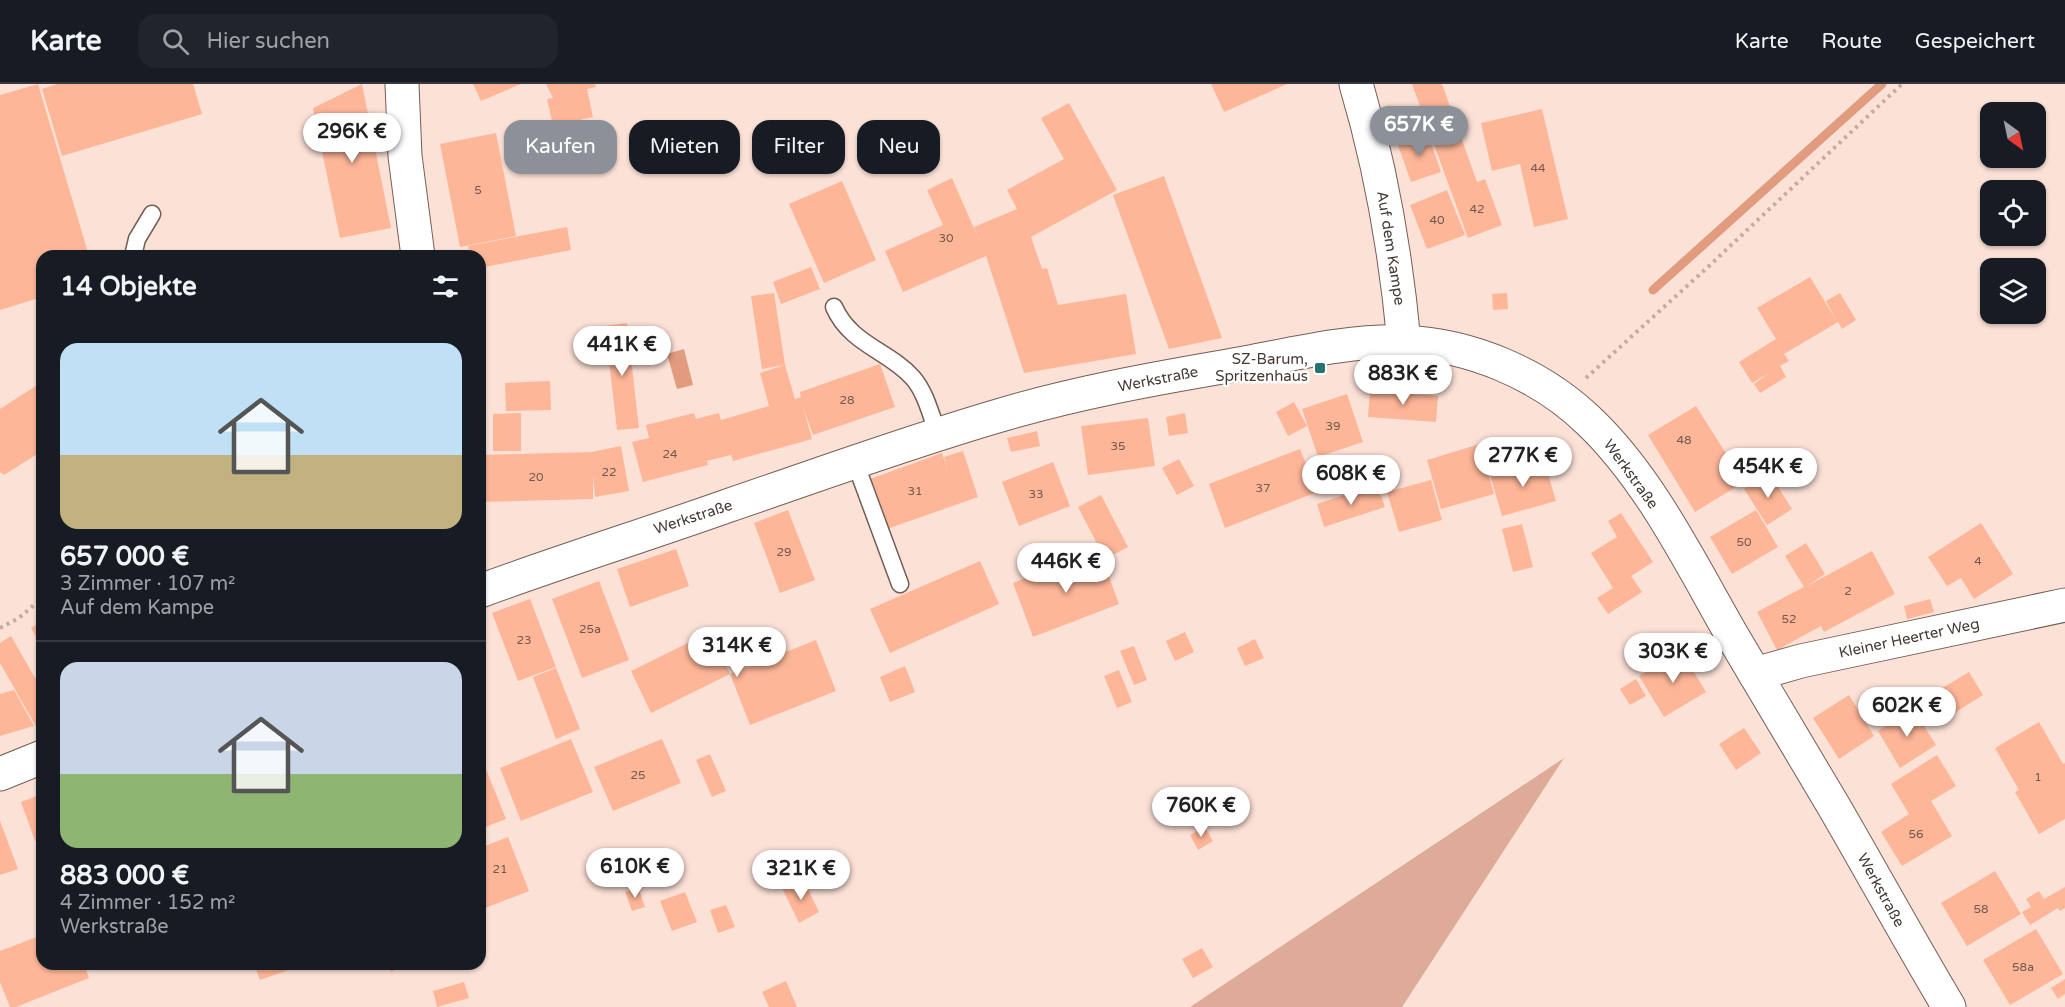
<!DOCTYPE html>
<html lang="de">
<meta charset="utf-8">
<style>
:root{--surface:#171b24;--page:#20242c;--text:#f1f3f6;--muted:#9ea1a6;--line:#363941;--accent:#8c9099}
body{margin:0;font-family:"Varela Round",sans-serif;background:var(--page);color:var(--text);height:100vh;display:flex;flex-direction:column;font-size:22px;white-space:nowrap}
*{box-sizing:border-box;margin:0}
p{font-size:20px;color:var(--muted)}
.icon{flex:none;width:33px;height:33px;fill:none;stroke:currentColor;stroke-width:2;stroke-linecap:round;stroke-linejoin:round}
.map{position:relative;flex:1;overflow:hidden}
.side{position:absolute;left:36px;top:166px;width:450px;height:720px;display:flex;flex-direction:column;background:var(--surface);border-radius:18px;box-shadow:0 2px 4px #0004}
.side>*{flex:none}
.banner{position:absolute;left:504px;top:36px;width:570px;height:54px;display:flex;gap:12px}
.needle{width:39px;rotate:147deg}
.tools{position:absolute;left:1980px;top:18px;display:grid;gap:12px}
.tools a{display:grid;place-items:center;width:66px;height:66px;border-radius:12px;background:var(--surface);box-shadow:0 2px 4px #0004;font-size:30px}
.price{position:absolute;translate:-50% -51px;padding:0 14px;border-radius:21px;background:#fff;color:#222;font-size:20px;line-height:39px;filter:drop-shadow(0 2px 3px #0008)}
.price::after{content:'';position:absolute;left:50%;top:36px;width:18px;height:14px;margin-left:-9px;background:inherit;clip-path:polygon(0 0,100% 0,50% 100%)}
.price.on{background:var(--accent);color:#fff}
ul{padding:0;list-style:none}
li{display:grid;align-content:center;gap:12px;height:318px;padding:0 24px}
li+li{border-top:2px solid var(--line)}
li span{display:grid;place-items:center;height:186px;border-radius:18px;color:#555}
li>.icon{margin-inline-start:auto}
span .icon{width:108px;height:108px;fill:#fffc;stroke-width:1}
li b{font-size:26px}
h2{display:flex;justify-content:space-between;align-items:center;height:72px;padding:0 24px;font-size:26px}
.tag{padding:0 21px;border-radius:18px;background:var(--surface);box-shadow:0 2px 4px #0004;font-size:21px;line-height:54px}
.tag.on{background:var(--accent);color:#fff}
header{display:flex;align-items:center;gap:36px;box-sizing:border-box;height:84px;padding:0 30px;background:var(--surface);border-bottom:2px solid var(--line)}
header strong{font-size:28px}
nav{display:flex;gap:33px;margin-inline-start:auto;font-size:21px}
.search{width:420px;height:54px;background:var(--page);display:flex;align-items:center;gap:15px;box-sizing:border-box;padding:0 21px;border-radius:18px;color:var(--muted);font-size:22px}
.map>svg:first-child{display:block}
</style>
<header>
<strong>Karte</strong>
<div class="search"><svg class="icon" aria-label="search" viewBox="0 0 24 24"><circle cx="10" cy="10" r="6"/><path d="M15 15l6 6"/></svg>Hier suchen</div>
<nav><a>Karte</a><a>Route</a><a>Gespeichert</a></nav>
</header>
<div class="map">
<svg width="2065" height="923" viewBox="0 0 2065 923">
<rect width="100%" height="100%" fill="#fce1d7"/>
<path fill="#ddab97" d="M1564 674 1402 923H1190Z"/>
<path fill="#e19b7e" d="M684 265 693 301 677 305 667 270Z"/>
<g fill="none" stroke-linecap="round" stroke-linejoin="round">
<path stroke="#e19b7e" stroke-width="9" d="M1653 206 1882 0"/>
</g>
<g fill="#feb698">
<path d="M38 0 89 172H42V213L0 226V11Z"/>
<path d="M57 0H193L202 30 62 72 42 5Z"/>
<path d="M362 0 391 144 340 154 313 24Z"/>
<path d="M473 0H521L481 17Z"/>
<path d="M546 0H595L596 3 587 5 593 33 553 42 547 15 553 14Z"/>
<path d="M1211 0H1287L1224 28Z"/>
<path d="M1412 0H1442L1477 98 1485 95 1502 141 1468 154Z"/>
<path d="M1069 19 1117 106 1031 153 1042 185 1047 184 1058 221 1126 210 1136 270 1024 289 986 172 903 208 885 167 943 141 927 106 952 94 980 158 974 143 1017 125 1007 106 1064 75 1041 34Z"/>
<path d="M1542 25 1568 135 1534 143 1520 80 1492 87 1481 39Z"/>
<path d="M1427 47 1441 88 1411 98 1397 58Z"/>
<path d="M496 49 516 152 460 163 440 60Z"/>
<path d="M1164 92 1222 254 1169 265 1113 111Z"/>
<path d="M842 97 876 176 824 199 789 120Z"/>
<path d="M1447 106 1465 151 1427 165 1410 121Z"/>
<path d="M567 143 571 166 480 184V172H470L468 162Z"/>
<path d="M811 183 820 205 781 220 773 198Z"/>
<path d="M1810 193 1836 236 1826 217 1840 209 1856 236 1842 245 1838 238 1784 270 1789 277 1780 282 1786 293 1760 309 1754 300 1769 289 1752 299 1739 278 1776 255 1757 224Z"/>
<path d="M774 209 785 281 762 285 751 212Z"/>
<path d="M1507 209 1508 225 1493 226 1492 210Z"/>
<path d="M627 239 639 344 617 346 605 242Z"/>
<path d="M880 280 895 323 813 351 803 323 812 355 733 377 731 371 707 377 708 381 643 398 632 358 649 354 646 341 694 329 696 335 719 329 721 336 769 322 760 289 785 281 795 315 801 313 800 308Z"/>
<path d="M550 297 551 326 506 327 505 299Z"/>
<path d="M42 298V367L4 391 0 388V325Z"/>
<path d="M1370 307 1438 312 1436 338 1368 333Z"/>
<path d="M1347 310 1363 358 1318 373 1302 325Z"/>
<path d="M1294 318 1307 342 1288 352 1276 328Z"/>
<path d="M1696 322 1744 398 1695 428 1648 351Z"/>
<path d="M521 329V367H493V330Z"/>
<path d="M1185 329 1188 349 1169 352 1166 333Z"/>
<path d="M1148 334 1155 382 1088 391 1081 342Z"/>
<path d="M1037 347 1040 362 1011 368 1007 354Z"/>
<path d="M1480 360 1494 410 1441 425 1427 376Z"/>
<path d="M621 362 629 407 595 413 593 392V415L480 418V371L592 368Z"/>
<path d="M1300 365 1317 408 1225 444 1209 400Z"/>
<path d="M963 367 978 413 887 445 870 395 942 369 948 387 944 373Z"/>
<path d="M1179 375 1194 402 1177 411 1162 384Z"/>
<path d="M1544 376 1556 417 1502 432 1490 391Z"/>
<path d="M1053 378 1070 422 1019 442 1002 398Z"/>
<path d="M1769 389 1792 425 1767 441 1744 405Z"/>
<path d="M1431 396 1442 436 1399 448 1387 408Z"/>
<path d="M1377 400 1385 423 1324 443 1317 420Z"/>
<path d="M1101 411 1128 463 1105 475 1078 423Z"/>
<path d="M788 426 815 496 780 509 754 439Z"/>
<path d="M1756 426 1778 463 1732 490 1710 453Z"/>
<path d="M1621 429 1653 478 1631 492 1642 508 1608 530 1597 514 1613 504 1591 469 1617 453 1608 437Z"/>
<path d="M1981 439 2013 490 1974 515 1961 494 1947 502 1928 473Z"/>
<path d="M1522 440 1533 483 1513 488 1502 445Z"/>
<path d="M1806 459 1825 490 1807 502 1872 467 1895 510 1824 548 1821 542 1777 566 1757 528 1804 503 1785 472Z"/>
<path d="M676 465 689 502 630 523 617 485Z"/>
<path d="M1099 466 1119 520 1033 553 1013 499Z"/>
<path d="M980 477 999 520 890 569 870 525Z"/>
<path d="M599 497 629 576 582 594 552 515Z"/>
<path d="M530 515 556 583 518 597 492 529Z"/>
<path d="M1930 515 1934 528 1907 535 1904 522Z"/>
<path d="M42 537V562L31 544Z"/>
<path d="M710 548 730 590 816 556 836 607 750 641 730 590 651 629 631 587Z"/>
<path d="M1185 548 1194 568 1175 577 1166 557Z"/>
<path d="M11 552 42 606V644L38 646 0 579V559Z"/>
<path d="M1255 555 1264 574 1245 582 1237 564Z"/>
<path d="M1134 562 1147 596 1134 601 1120 567Z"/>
<path d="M1681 567 1706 608 1664 633 1639 592Z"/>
<path d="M905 582 915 608 890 618 880 593Z"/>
<path d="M556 584 580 645 556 655 533 593Z"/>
<path d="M1119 586 1132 618 1117 624 1104 592Z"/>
<path d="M1969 588 1983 611 1948 633 1934 609Z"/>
<path d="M1636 595 1646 612 1630 621 1620 605Z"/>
<path d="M14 606 34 642 0 652V610Z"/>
<path d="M1849 611 1874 652 1839 675 1813 634Z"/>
<path d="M1913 625 1936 661 1900 684 1878 647Z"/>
<path d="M2039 638 2063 680 2065 679V735L2039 750 2015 708 2019 706 1995 664Z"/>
<path d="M1744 644 1761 669 1736 686 1719 660Z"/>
<path d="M571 655 593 708 521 737 500 684Z"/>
<path d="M662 655 681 699 613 727 594 683Z"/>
<path d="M480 670 506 735 480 745Z"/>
<path d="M710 670 726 707 712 713 696 676Z"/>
<path d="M1937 671 1956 702 1931 717 1952 752 1902 782 1881 748 1909 730 1891 700Z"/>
<path d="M42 710V754L35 757 21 718Z"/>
<path d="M0 737 18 785 0 791Z"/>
<path d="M1205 743 1213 757 1198 766 1190 751Z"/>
<path d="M508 753 529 807 480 826V764Z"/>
<path d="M1995 787 2021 830 1967 862 1941 819Z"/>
<path d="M803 795 819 828 799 839 782 804Z"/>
<path d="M638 803 645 823 632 827 625 808Z"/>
<path d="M2065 803V824L2060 827 2058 824 2030 841 2022 828 2031 823 2026 815 2039 807 2044 815Z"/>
<path d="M685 808 697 838 672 847 660 817Z"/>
<path d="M726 821 735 843 718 849 710 826Z"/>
<path d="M2036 845 2063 890 2010 921 1983 876Z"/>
<path d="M42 851V880H84L89 894 16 923H10L0 898V867Z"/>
<path d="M1202 864 1213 883 1193 894 1182 875Z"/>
<path d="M254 880H293L294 884 260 896Z"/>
<path d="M387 880H409L391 888Z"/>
<path d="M2065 895V910L2058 915 2051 904Z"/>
<path d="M786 897 797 923H769L762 908Z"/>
<path d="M464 898 469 914 437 923 433 907Z"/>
</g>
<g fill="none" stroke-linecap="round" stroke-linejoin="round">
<g stroke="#745e55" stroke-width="19">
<g id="service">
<path d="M133 172 137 155 152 130"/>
<path d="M834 223C851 261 888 266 913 294 926 309 931 332 938 350"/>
<path d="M855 378 900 500"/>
</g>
</g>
<g stroke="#745e55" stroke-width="35">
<g id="minor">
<path d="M402 0 405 72 418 172"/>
<path d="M1356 0C1381 84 1396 171 1404 258"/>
<path d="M1755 590 1801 577 2065 521"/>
</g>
</g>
<g stroke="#745e55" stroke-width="35">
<g id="secondary">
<path d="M480 507C562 477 645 451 727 422 818 391 908 358 1001 331 1075 309 1152 295 1228 282 1286 272 1345 256 1404 258 1471 261 1540 290 1589 337 1650 395 1691 480 1733 553 1766 609 1800 665 1833 721 1872 788 1909 856 1949 923"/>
<path d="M0 690 42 673"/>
</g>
</g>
<g stroke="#c1aba3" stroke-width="4" stroke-dasharray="3 4.5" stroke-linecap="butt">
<path d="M1586 294 1709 182 1902 0"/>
<path d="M0 544 19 534 42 514"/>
</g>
<use href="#service" stroke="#fff" stroke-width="16"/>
<use href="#minor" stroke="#fff" stroke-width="33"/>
<use href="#secondary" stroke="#fff" stroke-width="33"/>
</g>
<rect fill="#287271" stroke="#fff" stroke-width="2" x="1314" y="278" width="12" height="12" rx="3"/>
<g text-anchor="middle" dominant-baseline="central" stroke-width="5" stroke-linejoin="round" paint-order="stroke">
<g font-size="12" fill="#72594e">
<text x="1538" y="84">44</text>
<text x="478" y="106">5</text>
<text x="1477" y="125">42</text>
<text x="1437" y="136">40</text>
<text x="946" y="154">30</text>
<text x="847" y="316">28</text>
<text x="1333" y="342">39</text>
<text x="1684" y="356">48</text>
<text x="1118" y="362">35</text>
<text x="670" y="370">24</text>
<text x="609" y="388">22</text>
<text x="536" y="393">20</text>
<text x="1263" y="404">37</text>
<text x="915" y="407">31</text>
<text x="1036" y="410">33</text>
<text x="1744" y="458">50</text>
<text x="784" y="468">29</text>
<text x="1978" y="477">4</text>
<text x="1848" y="507">2</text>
<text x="1789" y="535">52</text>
<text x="590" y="545">25a</text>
<text x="524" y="556">23</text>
<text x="638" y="691">25</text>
<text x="2038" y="693">1</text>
<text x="1916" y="750">56</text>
<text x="500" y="785">21</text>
<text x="1981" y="825">58</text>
<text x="2023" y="883">58a</text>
</g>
<g font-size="15" fill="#443a36" stroke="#fff">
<text transform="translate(1391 164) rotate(81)">Auf dem Kampe</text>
<text transform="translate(1158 295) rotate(-11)">Werkstraße</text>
<text transform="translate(1631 390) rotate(54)">Werkstraße</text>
<text transform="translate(693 433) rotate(-18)">Werkstraße</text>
<text transform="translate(1909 554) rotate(-12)">Kleiner Heerter Weg</text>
<text transform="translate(1881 806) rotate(61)">Werkstraße</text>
</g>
<g font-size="15" fill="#443a36" stroke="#fff" text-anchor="end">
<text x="1308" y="275">SZ-Barum,<tspan x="1308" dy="17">Spritzenhaus</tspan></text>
</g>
</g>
</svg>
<div class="tools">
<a><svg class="needle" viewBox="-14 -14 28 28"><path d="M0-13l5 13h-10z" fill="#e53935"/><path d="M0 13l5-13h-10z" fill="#9ea1a6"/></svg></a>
<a><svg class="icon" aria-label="locate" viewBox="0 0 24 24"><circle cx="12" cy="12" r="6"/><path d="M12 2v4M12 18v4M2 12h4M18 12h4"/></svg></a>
<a><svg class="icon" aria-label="layers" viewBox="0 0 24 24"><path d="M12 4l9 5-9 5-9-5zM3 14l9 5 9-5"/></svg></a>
</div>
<b class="price on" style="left:1419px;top:73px">657K €</b>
<b class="price" style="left:352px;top:80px">296K €</b>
<b class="price" style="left:622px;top:293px">441K €</b>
<b class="price" style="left:1403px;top:322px">883K €</b>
<b class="price" style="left:1523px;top:404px">277K €</b>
<b class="price" style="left:1768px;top:415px">454K €</b>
<b class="price" style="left:1351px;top:422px">608K €</b>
<b class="price" style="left:1066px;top:510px">446K €</b>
<b class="price" style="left:737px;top:594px">314K €</b>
<b class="price" style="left:1673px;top:600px">303K €</b>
<b class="price" style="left:1907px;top:654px">602K €</b>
<b class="price" style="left:1201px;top:754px">760K €</b>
<b class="price" style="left:635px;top:815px">610K €</b>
<b class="price" style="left:801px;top:817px">321K €</b>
<div class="banner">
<a class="tag on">Kaufen</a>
<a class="tag">Mieten</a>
<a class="tag">Filter</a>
<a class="tag">Neu</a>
</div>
<section class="side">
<h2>14 Objekte<svg class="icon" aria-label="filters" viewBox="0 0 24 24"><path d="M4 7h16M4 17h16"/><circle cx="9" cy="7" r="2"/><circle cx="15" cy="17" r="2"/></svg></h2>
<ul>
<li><span style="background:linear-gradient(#bfe0f5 60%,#c2b280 0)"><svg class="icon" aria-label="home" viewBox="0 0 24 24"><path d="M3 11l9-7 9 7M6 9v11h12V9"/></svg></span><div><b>657 000 €</b><p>3 Zimmer · 107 m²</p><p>Auf dem Kampe</p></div></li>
<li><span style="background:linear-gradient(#c9d6e8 60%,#8fb573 0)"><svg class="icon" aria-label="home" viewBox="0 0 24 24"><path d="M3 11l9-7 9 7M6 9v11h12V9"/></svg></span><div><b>883 000 €</b><p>4 Zimmer · 152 m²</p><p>Werkstraße</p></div></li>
</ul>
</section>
</div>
